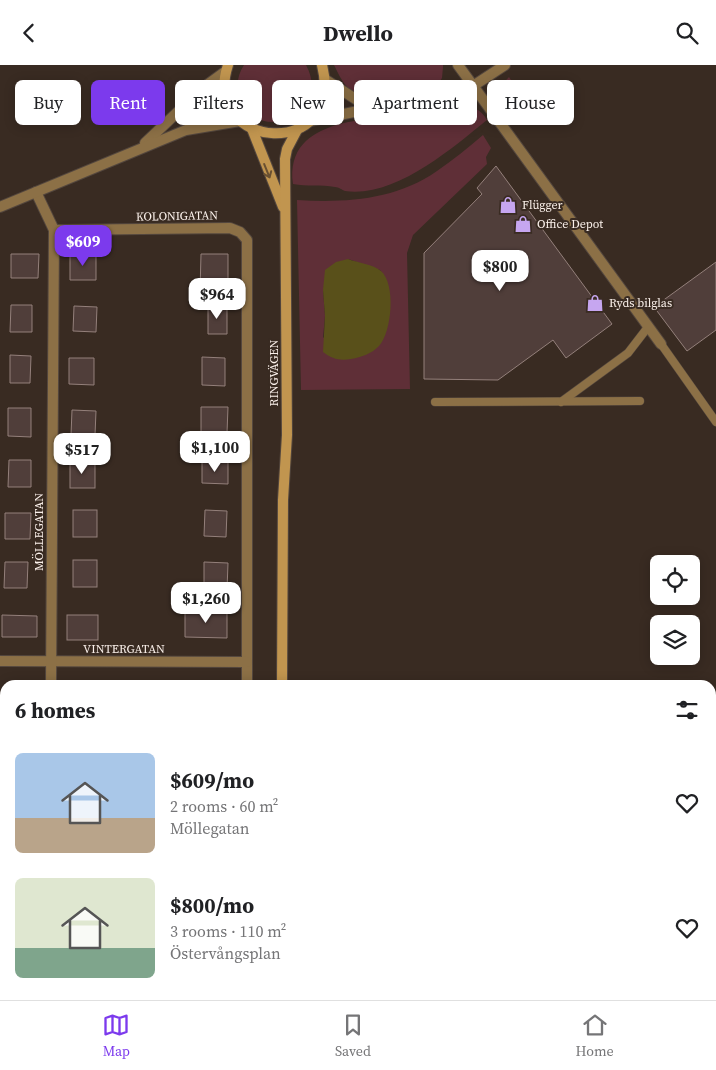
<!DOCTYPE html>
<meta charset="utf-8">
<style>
:root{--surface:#fff;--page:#f6f6f6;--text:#202124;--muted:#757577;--line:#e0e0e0;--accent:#7c3aed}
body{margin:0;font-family:"Source Serif 4",serif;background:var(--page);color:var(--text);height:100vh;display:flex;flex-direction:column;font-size:19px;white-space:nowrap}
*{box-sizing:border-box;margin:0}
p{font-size:16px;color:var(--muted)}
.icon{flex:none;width:28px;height:28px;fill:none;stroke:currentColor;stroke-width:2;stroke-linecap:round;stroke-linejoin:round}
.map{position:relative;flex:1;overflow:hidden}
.sheet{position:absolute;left:0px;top:615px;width:716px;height:320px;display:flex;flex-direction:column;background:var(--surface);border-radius:15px 15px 0 0;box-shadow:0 2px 12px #0003}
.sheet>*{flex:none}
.banner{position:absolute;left:15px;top:15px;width:686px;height:45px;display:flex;gap:10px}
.fabs{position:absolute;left:650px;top:490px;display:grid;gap:10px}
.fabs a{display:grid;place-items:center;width:50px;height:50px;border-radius:8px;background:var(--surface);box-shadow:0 2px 12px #0003;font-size:25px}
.price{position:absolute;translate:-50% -42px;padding:0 11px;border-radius:10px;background:#fff;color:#222;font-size:16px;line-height:32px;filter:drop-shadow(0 1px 2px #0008)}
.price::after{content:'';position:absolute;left:50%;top:30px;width:15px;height:11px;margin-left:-8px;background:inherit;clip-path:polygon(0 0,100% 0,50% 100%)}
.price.current{background:var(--accent);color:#fff}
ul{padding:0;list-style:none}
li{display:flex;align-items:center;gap:15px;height:125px;padding:0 15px}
li span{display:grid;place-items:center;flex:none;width:140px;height:100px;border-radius:8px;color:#555}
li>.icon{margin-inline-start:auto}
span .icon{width:60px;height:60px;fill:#fffc;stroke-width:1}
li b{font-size:21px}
h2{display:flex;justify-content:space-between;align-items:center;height:60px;padding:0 15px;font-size:21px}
.pill{padding:0 18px;border-radius:8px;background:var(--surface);box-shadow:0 2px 12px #0003;font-size:18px;line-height:45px}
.pill.current{background:var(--accent);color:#fff}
header{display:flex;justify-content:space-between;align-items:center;height:65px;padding:0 15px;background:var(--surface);font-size:22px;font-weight:700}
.tab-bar{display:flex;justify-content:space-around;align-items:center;height:70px;border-top:1px solid var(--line);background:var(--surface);font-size:14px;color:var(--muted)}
.tab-bar a{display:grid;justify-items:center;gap:2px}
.tab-bar .current{color:var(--accent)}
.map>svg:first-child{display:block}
</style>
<header><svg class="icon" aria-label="back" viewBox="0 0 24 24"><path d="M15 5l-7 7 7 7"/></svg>Dwello<svg class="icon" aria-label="search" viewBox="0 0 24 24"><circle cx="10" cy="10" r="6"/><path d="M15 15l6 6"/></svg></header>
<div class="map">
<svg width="716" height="935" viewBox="0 0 716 935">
<rect width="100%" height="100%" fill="#392b22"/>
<g fill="#5f2f37" fill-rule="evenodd">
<path d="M244 0H306C334 52 253 82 239 30 236 19 238 9 244 0Z"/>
<path d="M334 0H443V2L442 13C439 18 435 23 429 27 415 34 370 34 355 28 344 22 339 10 334 0Z"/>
<path d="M509 12 520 29 518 34 503 45C499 32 499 22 509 12Z"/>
<path d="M459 40C471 40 481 44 487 55 451 84 395 133 345 126 342 125 339 122 335 122 321 119 307 122 293 119 284 49 376 55 421 49 433 47 446 43 459 40Z"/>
<path d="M483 70 491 83 486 92 487 99 413 170 407 188 410 324 301 325 297 135C345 138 396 135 437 106 453 95 468 83 483 70ZM348 194 380 205 385 212 323 273 325 251 323 225Z"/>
</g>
<path fill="#59501a" d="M348 194C358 198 373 199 381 206 396 219 392 267 379 281 371 289 362 292 351 294 340 296 332 294 323 287L325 251 323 225 325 205 336 197Z"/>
<g fill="#503e3a" stroke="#94807b">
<path d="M496 101 612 259 566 293 553 275 498 315 424 314V188L482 129 477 123Z"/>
<path d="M11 189H39L38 213H11Z"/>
<path d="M70 189 96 190V215H70Z"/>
<path d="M201 189H228V228L200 227Z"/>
<path d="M716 197V265L687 286 654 242Z"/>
<path d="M11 240H32V267H10Z"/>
<path d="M74 241 97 242 96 267 73 266Z"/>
<path d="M208 241 227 242V269H208Z"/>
<path d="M10 290 31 291 30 318H10Z"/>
<path d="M202 292 225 293V321L202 320Z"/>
<path d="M69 293H94V320L69 319Z"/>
<path d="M201 342H228L227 368 201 367Z"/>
<path d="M8 343H31V372L8 371Z"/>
<path d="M72 345 96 346 95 370H71Z"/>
<path d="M9 395H31V422H8Z"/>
<rect x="70" y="397" width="25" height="26"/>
<path d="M202 397H228V419L202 418Z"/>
<rect x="73" y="445" width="24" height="27"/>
<path d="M205 445 227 446 226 472 204 471Z"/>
<path d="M5 448H31L30 474H5Z"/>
<rect x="73" y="495" width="24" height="27"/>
<path d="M5 497H28L27 523H4Z"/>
<path d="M204 497 228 498 227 525H204Z"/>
<path d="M185 545 227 546V573L185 572Z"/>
<path d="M2 550 37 551V572H2Z"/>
<rect x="67" y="550" width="31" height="25"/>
<path d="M711 809H716V934L645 935 644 930H711Z"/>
<rect x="0" y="865" width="5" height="26"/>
<path d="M394 930H581L582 935H395Z"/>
</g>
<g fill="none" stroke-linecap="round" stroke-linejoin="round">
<g stroke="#54473e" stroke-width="9">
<g id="service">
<path d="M661 279 716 357"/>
<path d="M435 337 640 336"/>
<path d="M561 337 628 288 648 262"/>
</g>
</g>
<g stroke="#54473e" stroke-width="12">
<g id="minor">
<path d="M458 0 661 279"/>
<path d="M326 15 357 35 375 41"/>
<path d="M310 56 378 42 415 40 443 34 473 21 505 0"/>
<path d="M145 78 204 22 226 6"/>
<path d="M36 127 54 165 230 163 240 167 247 175V620"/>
<path d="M0 142 186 65 240 56"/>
<path d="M0 596 247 597"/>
<path d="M51 620 54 165"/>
<path d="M711 782H716"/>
<path d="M0 913H5"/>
<path d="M52 935V930"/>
<path d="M245 935V930"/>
</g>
</g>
<g stroke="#54473e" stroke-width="12">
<g id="secondary">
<path d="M228 0C200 86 346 96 322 0"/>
<path d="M252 64 283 142"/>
<path d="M282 620 283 435 287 370 285 94 287 84 297 65"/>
<path d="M279 935V930"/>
</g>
</g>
<use href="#service" stroke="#8c7046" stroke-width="8"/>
<use href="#minor" stroke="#8c7046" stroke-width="10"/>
<use href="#secondary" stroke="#c1954f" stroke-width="10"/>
</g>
<defs><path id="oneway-shaft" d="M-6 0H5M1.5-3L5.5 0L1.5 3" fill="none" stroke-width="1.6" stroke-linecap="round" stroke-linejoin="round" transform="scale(1.25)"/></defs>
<use stroke="#695032" href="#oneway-shaft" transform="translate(267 106) rotate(68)"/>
<defs>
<g id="shop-bare" transform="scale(1.35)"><path d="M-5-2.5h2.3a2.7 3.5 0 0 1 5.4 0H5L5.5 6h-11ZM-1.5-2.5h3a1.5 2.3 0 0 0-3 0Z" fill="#c6a6f0" stroke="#392b22" stroke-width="2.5" paint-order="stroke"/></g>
</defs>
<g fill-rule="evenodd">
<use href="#shop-bare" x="508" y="140"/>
<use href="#shop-bare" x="523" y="159"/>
<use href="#shop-bare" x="595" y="238"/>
</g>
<g text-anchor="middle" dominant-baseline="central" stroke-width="4" stroke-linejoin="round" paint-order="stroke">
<g font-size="12" fill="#fbf1eb" stroke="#392b22" text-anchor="start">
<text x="522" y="140">Flügger</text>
<text x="537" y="159">Office Depot</text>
<text x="609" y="238">Ryds bilglas</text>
</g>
<g font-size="12" fill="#fbf1eb" stroke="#392b22">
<text transform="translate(177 151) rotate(-1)">KOLONIGATAN</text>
<text transform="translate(274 308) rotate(-90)">RINGVÄGEN</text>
<text transform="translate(39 467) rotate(-90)">MÖLLEGATAN</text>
<text x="124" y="584">VINTERGATAN</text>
</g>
</g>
</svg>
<div class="fabs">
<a><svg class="icon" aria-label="locate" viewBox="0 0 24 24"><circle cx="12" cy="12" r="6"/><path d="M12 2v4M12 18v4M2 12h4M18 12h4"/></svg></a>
<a><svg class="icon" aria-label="layers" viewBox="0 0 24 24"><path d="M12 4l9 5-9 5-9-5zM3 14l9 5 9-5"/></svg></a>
</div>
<b class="price current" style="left:83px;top:202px">$609</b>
<b class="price" style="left:500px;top:227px">$800</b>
<b class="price" style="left:217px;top:255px">$964</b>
<b class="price" style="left:215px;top:408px">$1,100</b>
<b class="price" style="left:82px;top:410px">$517</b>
<b class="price" style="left:206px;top:559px">$1,260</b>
<div class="banner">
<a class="pill">Buy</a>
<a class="pill current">Rent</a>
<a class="pill">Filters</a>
<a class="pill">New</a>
<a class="pill">Apartment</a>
<a class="pill">House</a>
</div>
<section class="sheet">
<h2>6 homes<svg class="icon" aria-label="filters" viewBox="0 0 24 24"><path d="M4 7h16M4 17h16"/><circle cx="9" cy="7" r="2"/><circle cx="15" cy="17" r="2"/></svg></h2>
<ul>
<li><span style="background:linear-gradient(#a9c7e8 65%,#b9a48a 0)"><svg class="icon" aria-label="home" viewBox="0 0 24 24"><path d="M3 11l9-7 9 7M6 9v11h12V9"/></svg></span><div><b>$609/mo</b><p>2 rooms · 60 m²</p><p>Möllegatan</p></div><svg class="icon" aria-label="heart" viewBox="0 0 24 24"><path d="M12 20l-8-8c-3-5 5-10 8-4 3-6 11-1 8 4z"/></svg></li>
<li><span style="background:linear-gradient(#dfe7d0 70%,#7fa58c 0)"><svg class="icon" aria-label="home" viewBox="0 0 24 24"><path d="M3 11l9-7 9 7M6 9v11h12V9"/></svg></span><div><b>$800/mo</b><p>3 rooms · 110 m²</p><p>Östervångsplan</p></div><svg class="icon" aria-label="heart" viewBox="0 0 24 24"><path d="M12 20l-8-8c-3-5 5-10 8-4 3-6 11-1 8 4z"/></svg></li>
</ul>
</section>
</div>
<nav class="tab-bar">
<a class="current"><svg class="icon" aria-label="map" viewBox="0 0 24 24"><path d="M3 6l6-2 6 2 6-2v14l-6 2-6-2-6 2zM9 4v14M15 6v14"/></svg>Map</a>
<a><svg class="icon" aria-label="saved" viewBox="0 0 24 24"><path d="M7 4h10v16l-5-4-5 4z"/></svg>Saved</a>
<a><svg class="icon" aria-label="home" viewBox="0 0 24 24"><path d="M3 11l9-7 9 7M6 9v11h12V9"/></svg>Home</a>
</nav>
